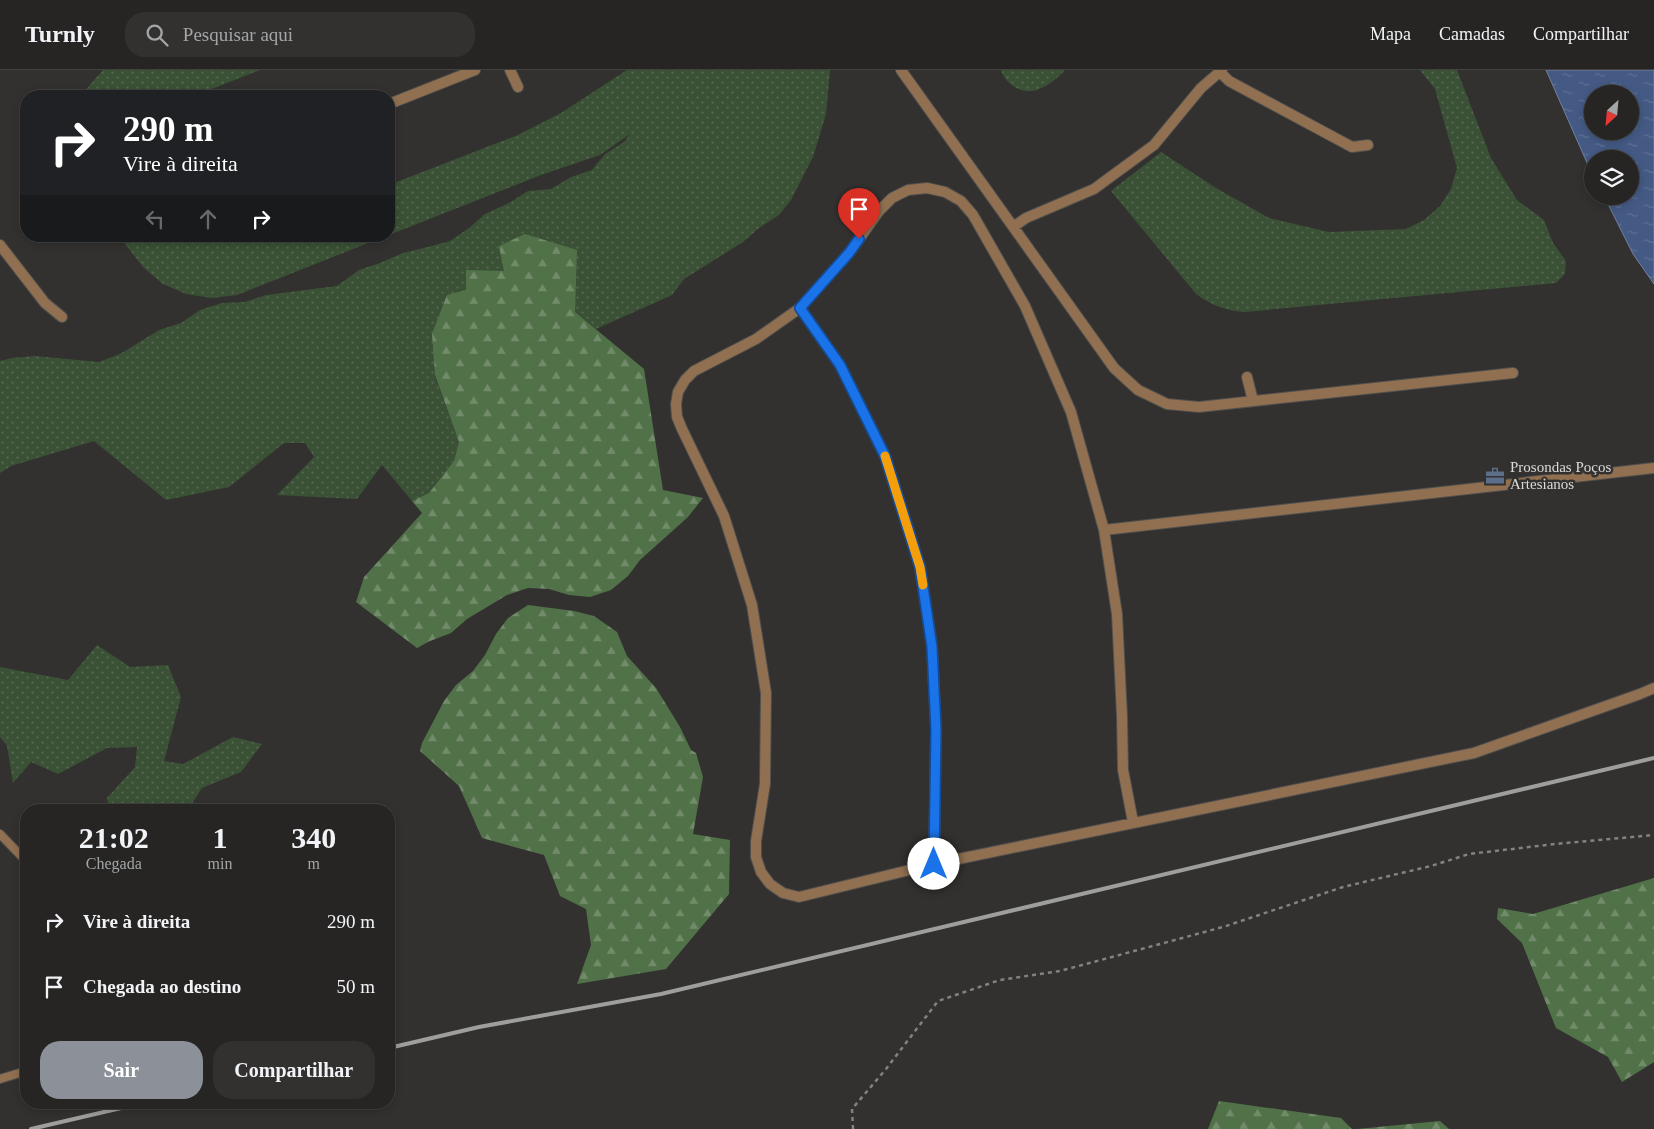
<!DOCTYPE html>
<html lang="pt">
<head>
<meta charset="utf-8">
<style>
	body { margin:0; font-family:Georgia,serif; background:#323130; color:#f1f3f6; height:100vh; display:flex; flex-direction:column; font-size:19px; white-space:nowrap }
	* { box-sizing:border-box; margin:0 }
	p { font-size:16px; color:#a4a5a6 }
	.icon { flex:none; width:28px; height:28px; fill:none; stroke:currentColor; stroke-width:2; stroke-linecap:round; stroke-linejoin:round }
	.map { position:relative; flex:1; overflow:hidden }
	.drawer { position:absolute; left:20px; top:734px; width:375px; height:305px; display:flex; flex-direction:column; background:#262523; border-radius:20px; box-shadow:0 2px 8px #0003,0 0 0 1px #424241 }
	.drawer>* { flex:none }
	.hud { position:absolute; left:20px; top:20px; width:375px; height:152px; border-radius:20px; box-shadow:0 2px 8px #0003,0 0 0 1px #424241; background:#202124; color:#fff; overflow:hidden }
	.needle { width:32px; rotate:206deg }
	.fabs { position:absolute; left:1584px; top:15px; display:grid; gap:10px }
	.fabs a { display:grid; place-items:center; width:55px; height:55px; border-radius:50%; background:#262523; box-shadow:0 2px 8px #0003,0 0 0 1px #424241; font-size:25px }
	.pin { position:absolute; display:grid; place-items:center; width:42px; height:42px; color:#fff; margin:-51px -21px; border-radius:50% 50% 50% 0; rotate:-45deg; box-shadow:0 0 5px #0007 }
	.pin .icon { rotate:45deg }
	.me { position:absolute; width:55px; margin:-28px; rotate:0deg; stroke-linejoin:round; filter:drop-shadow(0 0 4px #0008) }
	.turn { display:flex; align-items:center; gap:18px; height:105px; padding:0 20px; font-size:22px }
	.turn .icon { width:65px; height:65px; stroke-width:2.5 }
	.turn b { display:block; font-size:35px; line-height:42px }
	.lanes { display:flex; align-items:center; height:48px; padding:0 20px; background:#0003; justify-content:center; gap:25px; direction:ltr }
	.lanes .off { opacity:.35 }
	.eta { display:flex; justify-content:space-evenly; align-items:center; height:85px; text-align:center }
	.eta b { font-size:30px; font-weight:800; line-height:35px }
	.action { display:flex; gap:10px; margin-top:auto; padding:10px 20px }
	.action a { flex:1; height:58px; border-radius:20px; background:#8c9099; color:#fff; font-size:20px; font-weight:800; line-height:58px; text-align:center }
	.action a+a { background:#323130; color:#f1f3f6 }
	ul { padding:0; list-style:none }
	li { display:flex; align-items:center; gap:15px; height:65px; padding:0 20px }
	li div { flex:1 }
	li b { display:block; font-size:19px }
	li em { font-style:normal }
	header { display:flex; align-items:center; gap:30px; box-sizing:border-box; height:70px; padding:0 25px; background:#262523; border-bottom:1px solid #424241 }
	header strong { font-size:24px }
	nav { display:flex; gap:28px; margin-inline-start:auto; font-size:18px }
	.search { width:350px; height:45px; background:#323130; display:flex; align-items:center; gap:12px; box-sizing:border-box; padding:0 18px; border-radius:20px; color:#a4a5a6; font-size:19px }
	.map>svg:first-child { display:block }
	.grass { fill:url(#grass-dots) }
	.forest { fill:url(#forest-firs) }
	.water { fill:url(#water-ripples); stroke:#71809d; fill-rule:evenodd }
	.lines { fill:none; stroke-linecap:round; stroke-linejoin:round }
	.service-casing { stroke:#504f4d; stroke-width:10 }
	.minor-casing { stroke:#504f4d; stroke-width:12 }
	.path { stroke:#838280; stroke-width:2.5; stroke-dasharray:4 4; stroke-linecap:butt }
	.service { stroke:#907051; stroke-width:8 }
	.minor { stroke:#907051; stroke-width:10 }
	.rail { stroke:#9e9e9c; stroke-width:4 }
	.route-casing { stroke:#114b97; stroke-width:12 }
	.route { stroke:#1a73e8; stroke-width:9 }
	.slow { stroke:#f59e0b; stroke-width:9 }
	.labels { text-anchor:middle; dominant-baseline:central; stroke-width:5; stroke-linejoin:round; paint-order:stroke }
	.poi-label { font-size:15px; fill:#dadad8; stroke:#32312f; text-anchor:start }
</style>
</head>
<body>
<header>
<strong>Turnly</strong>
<div class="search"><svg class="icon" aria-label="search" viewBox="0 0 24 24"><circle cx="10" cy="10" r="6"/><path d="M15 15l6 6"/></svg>Pesquisar aqui</div>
<nav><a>Mapa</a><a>Camadas</a><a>Compartilhar</a></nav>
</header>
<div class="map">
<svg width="1654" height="1059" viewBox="0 0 1654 1059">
	<defs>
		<pattern id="grass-dots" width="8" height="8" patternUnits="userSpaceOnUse" patternTransform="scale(1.25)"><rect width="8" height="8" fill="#3a5135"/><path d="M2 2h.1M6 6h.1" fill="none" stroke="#566952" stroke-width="1.8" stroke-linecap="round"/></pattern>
		<pattern id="forest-firs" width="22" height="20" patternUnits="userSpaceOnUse" patternTransform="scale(1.25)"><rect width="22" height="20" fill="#517249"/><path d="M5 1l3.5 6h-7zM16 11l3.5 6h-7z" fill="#728c6b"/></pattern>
		<pattern id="water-ripples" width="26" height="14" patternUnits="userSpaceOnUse" patternTransform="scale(1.25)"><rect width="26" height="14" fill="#445a84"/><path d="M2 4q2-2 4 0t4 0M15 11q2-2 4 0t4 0" fill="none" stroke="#5e7195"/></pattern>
	</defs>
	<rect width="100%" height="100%" fill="#32312f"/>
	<path class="grass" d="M103,0H260L194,26H84L88,17Z
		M627,0H830L826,44L813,87L791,130L779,145L759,158L743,172L684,209L672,225L596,259L575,242L504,201L466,220L435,306L459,372L454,391L429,423L412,431L382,395L357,429L277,425L314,387L305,373H284L229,417L166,430L94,371L11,396L0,403V291L12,288L35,286L99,292L120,284L159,260L181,253L200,240L222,233L245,232L266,225L337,216L359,200L380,193L403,183L428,177L450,171L469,158L485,144L509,133L528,121L551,119L571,107L592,100L605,84L624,72L630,64L600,85L541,105L389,165V115L518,65L561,43Z
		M1001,0H1065C1059,7 1048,16 1039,19C1023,26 1006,15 1001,0Z
		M1420,0H1457L1491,88L1517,130L1544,150L1553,173L1566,191L1565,204L1556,213L1244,242C1224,240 1213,236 1196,224L1111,121L1161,82L1216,118L1269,148L1329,162L1406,159L1424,150L1440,136L1451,119L1457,98L1435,19Z
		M119,166H200L214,171L239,173L256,166H386L237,225L212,228L186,224L163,214L143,197Z
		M97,575L130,597L168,595L181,627L164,691L183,694L233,667L262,674L241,702L202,718L188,740H109L107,728L135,697L137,677L107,678L58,704L31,692L13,713L7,676L0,667V597L68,610Z"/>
	<path class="forest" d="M525,164L577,180L575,242L644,299L663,420L703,428L688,447L640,490L628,506L611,520L590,527L569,525L549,519L528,518L507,525L467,549L451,563L430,571L417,578L356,532L364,507L422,443L412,431L429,423L454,391L459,372L435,305L432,264L447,225L466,220V200L504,201L499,176Z
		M528,535L574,541L594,546L617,562L627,586L656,618L680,657L691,680L696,683L703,707L693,764L730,770L729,824L666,899L577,914L591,875L586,839L560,826L544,785L482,768L459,716L420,681L422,673L444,631L456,615L473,601L485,585L496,564L508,548Z
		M1654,808V992L1622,1012L1608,987L1556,958L1522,873L1497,849L1498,838L1533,844Z
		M1219,1031L1341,1048L1352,1059H1208Z
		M1440,1051L1449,1059H1357Z"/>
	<path class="water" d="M1546,0H1654V214L1633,184L1604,126H1630V89H1592V104ZM1592,24H1630V61H1592Z"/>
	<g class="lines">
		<g class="service-casing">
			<path id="service" d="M0,764L26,791
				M0,1009L26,1001"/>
		</g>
		<g class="minor-casing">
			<path id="minor" d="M510,0L518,17
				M901,0L1114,298L1138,320L1167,334L1199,337L1513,303
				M1220,2L1229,11L1352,77L1368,75
				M389,34L475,0
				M1013,157L1026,148L1094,119L1154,75L1201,18L1222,0
				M0,175L45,233L62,247
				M800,238L840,295L885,386L920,497L932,577L936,660L934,794
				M1247,307L1253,331
				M1104,460L1654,398
				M1133,752L1123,700L1122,646L1117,544L1104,460L1071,342L1025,236L973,145L961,131L945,122L927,118L908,120L892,128L879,141L849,183L800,238L756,269L694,301L685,310L678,322L676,334L677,347L682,359L724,446L752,535L766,623L765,714L756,771V787L761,802L770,814L783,823L799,827L934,794L1474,683L1640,624L1654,618"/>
		</g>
		<path class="path" d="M853,1059L852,1039L886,999L938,931L1000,910L1060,901L1223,857L1343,817L1431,796L1469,784L1555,774L1654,765"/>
		<use href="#service" class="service"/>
		<use href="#minor" class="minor"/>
		<path class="rail" d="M389,978L479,957L661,924L1654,688
			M31,1059L147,1032"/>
	</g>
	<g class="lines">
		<g class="route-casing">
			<path id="route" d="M859,169L849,183L800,238L840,295L885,386L920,497L932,577L936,660L934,794"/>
		</g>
		<use href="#route" class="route"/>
		<path class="slow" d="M885,386L920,497L923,515"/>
	</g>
	<defs>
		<g id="office-bare" transform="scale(1.5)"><path d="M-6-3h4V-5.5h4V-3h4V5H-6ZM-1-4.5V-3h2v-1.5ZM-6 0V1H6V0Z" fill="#5c6f8a" stroke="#32312f" stroke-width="2.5" paint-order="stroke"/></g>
	</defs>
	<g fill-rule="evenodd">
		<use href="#office-bare" x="1495" y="406"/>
	</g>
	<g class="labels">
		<g class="poi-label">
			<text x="1510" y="397">Prosondas Poços<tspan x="1510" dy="17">Artesianos</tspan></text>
		</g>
	</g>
</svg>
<div class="fabs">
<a><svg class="needle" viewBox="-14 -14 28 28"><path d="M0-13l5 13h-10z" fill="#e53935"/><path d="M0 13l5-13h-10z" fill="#a4a5a6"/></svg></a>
<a><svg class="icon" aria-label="layers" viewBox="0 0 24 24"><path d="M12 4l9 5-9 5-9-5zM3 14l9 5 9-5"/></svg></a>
</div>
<div class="pin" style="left:859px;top:169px;background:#d93025"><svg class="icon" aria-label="arrive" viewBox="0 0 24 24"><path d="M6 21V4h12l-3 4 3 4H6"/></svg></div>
<svg class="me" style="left:934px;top:794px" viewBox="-20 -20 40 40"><circle r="19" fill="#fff"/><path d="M0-13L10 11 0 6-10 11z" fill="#1a73e8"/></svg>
<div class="hud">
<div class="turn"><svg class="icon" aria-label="right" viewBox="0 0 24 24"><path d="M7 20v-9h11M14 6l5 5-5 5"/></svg><div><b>290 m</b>Vire à direita</div></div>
<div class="lanes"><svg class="icon off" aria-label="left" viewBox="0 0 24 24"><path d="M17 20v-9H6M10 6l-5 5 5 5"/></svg><svg class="icon off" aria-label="ahead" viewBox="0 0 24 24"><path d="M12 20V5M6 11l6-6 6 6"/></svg><svg class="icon" aria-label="right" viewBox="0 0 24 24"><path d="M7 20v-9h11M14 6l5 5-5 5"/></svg></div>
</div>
<section class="drawer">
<div class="eta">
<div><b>21:02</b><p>Chegada</p></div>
<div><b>1</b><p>min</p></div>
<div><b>340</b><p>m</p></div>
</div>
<ul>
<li><svg class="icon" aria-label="right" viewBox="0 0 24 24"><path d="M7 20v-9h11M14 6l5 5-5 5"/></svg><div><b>Vire à direita</b></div><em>290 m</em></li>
<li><svg class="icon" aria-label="arrive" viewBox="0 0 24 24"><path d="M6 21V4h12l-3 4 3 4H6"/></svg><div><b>Chegada ao destino</b></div><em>50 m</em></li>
</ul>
<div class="action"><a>Sair</a><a>Compartilhar</a></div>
</section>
</div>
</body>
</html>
